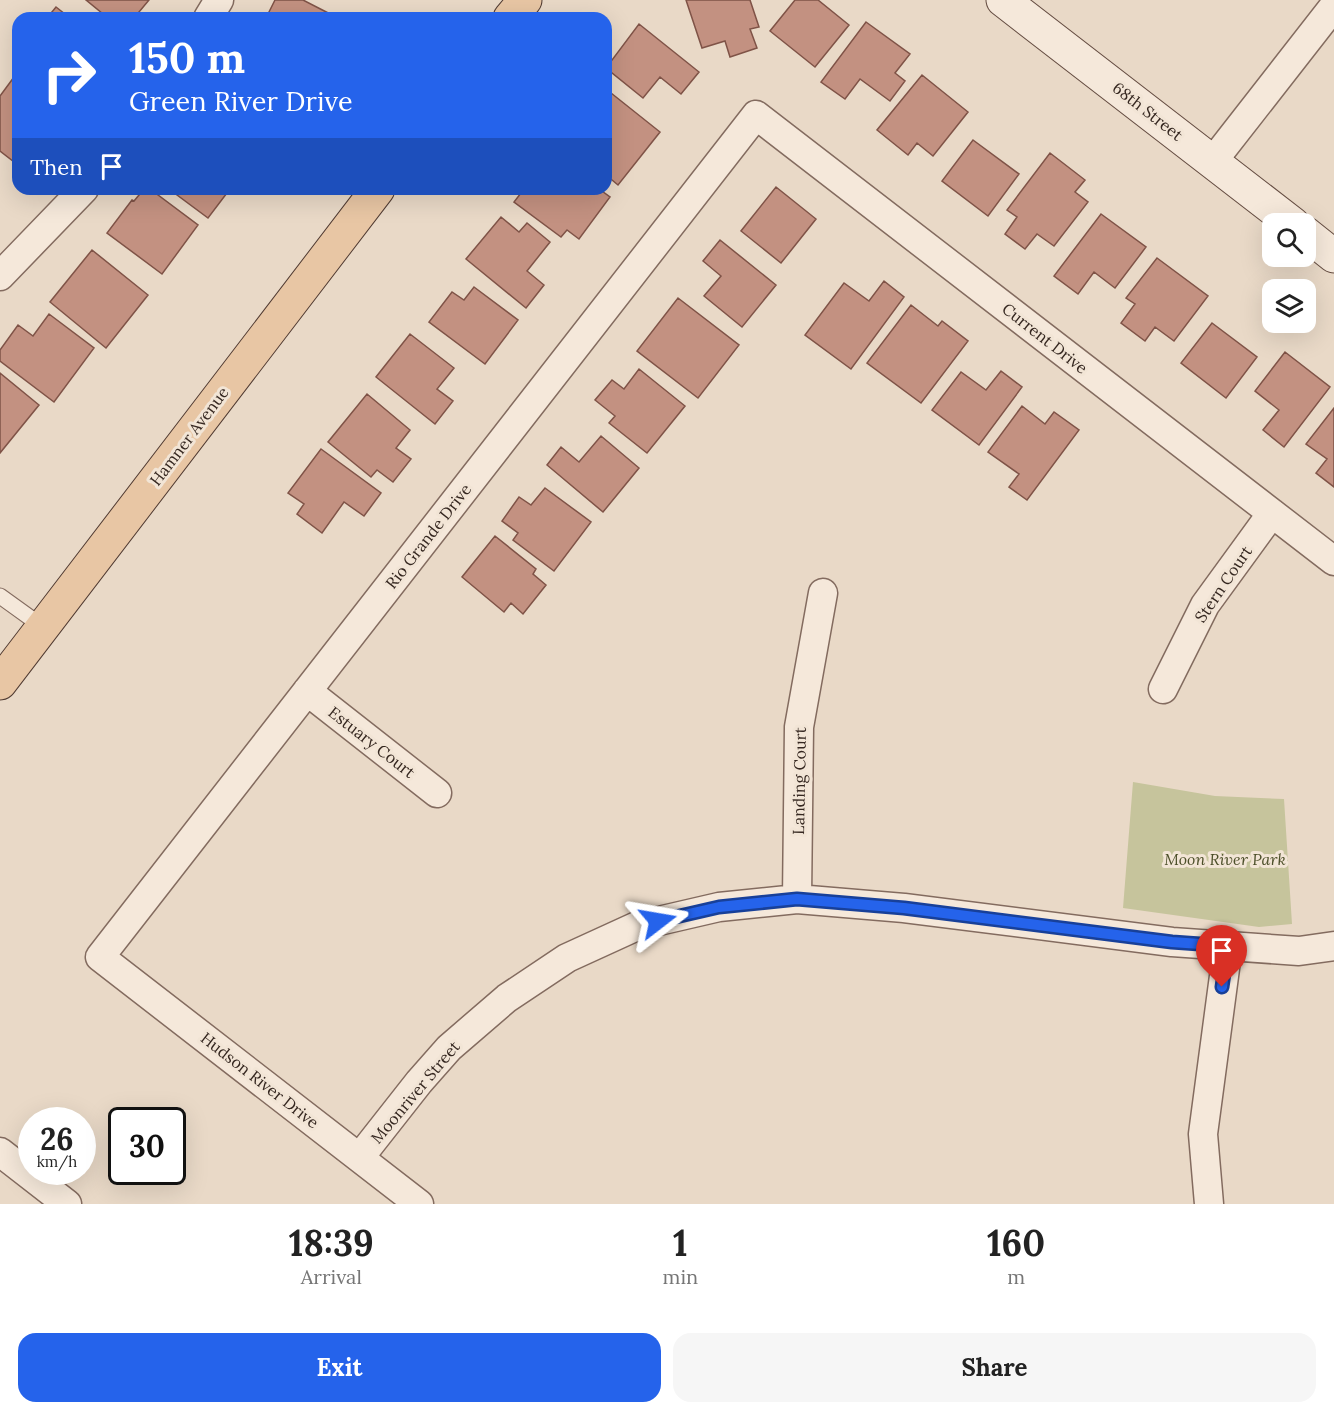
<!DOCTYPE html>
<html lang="en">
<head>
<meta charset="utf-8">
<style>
	body { margin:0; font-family:Lora,serif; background:#f6f6f6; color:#222; height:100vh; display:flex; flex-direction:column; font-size:22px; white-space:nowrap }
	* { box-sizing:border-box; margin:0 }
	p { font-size:20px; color:#767676 }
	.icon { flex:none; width:33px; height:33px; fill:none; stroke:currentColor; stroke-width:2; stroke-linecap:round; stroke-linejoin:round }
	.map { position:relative; height:1204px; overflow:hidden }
	.side { display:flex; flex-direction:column; background:#fff; flex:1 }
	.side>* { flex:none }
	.top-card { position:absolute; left:12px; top:12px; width:600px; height:183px; border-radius:18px; box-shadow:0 6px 24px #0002; background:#2563eb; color:#fff; overflow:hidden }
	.controls { position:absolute; left:1262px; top:213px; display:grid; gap:12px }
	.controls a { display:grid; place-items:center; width:54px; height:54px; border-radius:12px; background:#fff; box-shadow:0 6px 24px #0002; font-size:30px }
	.speed { position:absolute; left:18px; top:1107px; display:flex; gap:12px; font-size:30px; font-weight:700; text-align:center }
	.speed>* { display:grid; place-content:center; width:78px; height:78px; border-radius:50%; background:#fff; box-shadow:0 6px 24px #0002; line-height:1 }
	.speed small { font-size:15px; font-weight:400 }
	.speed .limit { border:3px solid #111; border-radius:9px; background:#fff; color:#111 }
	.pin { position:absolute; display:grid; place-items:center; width:51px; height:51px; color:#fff; margin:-62px -26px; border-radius:50% 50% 50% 0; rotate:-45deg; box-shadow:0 0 6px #0007 }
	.pin .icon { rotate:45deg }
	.me { position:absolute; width:66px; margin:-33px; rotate:76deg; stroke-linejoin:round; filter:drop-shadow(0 0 4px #0008) }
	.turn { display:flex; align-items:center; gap:21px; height:126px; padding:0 18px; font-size:27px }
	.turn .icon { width:78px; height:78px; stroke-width:2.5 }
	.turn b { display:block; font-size:42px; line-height:51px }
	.then { display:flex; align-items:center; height:57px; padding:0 18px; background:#0003; gap:12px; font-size:22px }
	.eta { display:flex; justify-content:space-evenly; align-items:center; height:102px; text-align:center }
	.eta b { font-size:36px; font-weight:700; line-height:42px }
	.action { display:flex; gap:12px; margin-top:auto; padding:12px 18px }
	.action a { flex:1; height:69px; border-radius:18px; background:#2563eb; color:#fff; font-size:24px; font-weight:700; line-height:69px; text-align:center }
	.action a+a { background:#f6f6f6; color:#222 }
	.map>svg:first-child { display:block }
	.green { fill:#c6c49c }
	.building { fill:#c39181; stroke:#7f5347; stroke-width:1.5 }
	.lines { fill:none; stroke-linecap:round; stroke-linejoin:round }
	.lane-casing { stroke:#836b5f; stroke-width:17 }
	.street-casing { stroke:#836b5f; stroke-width:31 }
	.secondary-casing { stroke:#654d42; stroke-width:35 }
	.primary-casing { stroke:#513b32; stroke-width:35 }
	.lane { stroke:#f5e8da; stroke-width:15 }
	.street { stroke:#f5e8da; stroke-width:28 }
	.secondary { stroke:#f5e8da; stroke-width:33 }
	.primary { stroke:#e8c6a4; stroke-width:33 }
	.route-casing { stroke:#184099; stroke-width:15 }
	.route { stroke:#2563eb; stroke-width:10 }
	.labels { text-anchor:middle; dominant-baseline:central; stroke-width:6; stroke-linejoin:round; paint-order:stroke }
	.street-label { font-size:16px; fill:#352720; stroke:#f2e5d6 }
	.park-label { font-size:16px; font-style:italic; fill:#4c4f29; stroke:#f2e5d6 }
</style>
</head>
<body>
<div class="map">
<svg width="1334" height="1204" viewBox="0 0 1334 1204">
	<rect width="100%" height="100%" fill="#e9d9c7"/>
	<path class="green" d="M1133,782L1215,796L1284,799L1292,924L1259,927L1123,908Z"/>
	<path class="building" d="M86,0H149L134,18H108Z
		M275,0H303L338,18H266Z
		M686,0H750L759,27L750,29L757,48L730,57L725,41L702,48Z
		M795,0H818L849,25L815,67L770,31Z
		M56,7L70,18H47Z
		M866,22L910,54L895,73L905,81L890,101L860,79L845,99L821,82Z
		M639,24L699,72L681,94L660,77L643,98L606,68Z
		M17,73L18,74V165L0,151V96Z
		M922,75L968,112L933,156L917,143L908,155L877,130Z
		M606,89L660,132L618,185L606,175Z
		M973,140L1019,174L988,216L942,181Z
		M1050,153L1085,180L1075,192L1088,202L1054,246L1037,234L1025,249L1005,234L1017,217L1007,210Z
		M776,187L816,219L781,263L741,231Z
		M144,189H150L198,225L162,274L107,233L132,200L134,201Z
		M169,189H230L208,218Z
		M524,189H599L610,197L579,239L567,230L561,237L514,202Z
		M1101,214L1146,247L1115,288L1094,272L1078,294L1054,276Z
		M501,217L519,232L527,223L550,242L527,271L544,285L526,308L466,259Z
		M720,240L776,285L742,327L704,296L721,276L703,261Z
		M92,250L148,295L106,348L50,302Z
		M1157,258L1208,296L1174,341L1155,327L1145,341L1121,323L1135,304L1126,298Z
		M884,281L904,297L851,369L805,335L844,283L869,301Z
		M474,287L518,320L485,364L429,322L452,292L464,300Z
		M678,298L739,345L698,398L637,351Z
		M911,305L938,326L942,321L968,341L921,403L867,363Z
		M49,314L94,348L54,402L0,361V350L18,325L33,336Z
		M1212,323L1257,357L1226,398L1181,363Z
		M410,334L454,368L437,389L453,401L435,424L376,377Z
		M1285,352L1330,387L1284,447L1263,430L1279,410L1255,391Z
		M639,369L685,406L647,453L609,423L615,416L595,400L612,380L624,389Z
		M1001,371L1022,387L979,445L932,410L961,372L986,390Z
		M0,373L39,405L0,453Z
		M367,394L410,430L396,448L411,459L393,482L377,470L371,477L328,442Z
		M1022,406L1045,424L1054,412L1079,430L1027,500L1009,487L1019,474L988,452Z
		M1334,408V487L1316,473L1327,459L1306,444Z
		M601,436L639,468L603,512L547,465L561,447L579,462Z
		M321,449L381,493L364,516L344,502L322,533L297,514L304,504L288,493Z
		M545,488L591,522L554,571L513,540L518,533L502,521L519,497L531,505Z
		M495,536L536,569L533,574L546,585L523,614L511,603L504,612L462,577Z"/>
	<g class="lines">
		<g class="lane-casing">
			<path id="lane" d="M0,596L43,627"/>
		</g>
		<g class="street-casing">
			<path id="street" d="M208,18L219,0
				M1213,161L1334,6
				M0,276L84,189
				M1163,689L1205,605L1272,513
				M307,691L437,793
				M797,899L799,727L823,593
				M0,1152L67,1204
				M360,1157L419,1082L449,1048L507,998L567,958L637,926L719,907L797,899L904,908L1172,942L1299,951L1334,946
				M419,1204L100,957L756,115L1334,561
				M1209,1204L1203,1134L1228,946"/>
		</g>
		<g class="secondary-casing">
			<path id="secondary" d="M1003,0L1293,224
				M1305,233L1334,256"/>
		</g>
		<g class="primary-casing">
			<path id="primary" d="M510,18L525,0
				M0,683L378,189"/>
		</g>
		<use href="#lane" class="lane"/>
		<use href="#street" class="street"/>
		<use href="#secondary" class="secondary"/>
		<use href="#primary" class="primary"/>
	</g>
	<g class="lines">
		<g class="route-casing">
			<path id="route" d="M658,921L719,907L797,899L904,908L1172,942L1228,946L1222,987"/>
		</g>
		<use href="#route" class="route"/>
	</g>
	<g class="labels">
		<g class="street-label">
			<text transform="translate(1148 111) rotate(38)">68th Street</text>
			<text transform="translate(1045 338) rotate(38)">Current Drive</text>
			<text transform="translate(189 436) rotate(-53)">Hamner Avenue</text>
			<text transform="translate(428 536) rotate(-52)">Rio Grande Drive</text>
			<text transform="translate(1223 584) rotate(-56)">Stern Court</text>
			<text transform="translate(372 742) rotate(38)">Estuary Court</text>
			<text transform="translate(799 781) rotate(-89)">Landing Court</text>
			<text transform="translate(260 1080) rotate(38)">Hudson River Drive</text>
			<text transform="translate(415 1092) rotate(-50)">Moonriver Street</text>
		</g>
		<g class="park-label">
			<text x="1225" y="859">Moon River Park</text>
		</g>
	</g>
</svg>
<div class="controls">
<a><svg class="icon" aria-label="search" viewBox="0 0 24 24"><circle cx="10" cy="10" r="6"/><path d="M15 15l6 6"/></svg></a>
<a><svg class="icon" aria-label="layers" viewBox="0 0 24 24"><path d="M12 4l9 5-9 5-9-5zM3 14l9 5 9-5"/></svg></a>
</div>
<div class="speed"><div>26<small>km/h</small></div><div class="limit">30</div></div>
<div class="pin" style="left:1222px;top:987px;background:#d93025"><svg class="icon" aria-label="arrive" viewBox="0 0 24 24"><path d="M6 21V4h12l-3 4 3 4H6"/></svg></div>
<svg class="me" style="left:658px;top:921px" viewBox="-20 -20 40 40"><path d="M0-17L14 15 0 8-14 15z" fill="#2563eb" stroke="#fff" stroke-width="4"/></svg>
<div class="top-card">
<div class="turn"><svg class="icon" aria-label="right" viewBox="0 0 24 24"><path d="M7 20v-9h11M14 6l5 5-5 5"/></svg><div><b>150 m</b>Green River Drive</div></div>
<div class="then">Then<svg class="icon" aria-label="arrive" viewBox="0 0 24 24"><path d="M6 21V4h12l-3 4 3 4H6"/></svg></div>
</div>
</div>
<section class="side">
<div class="eta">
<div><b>18:39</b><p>Arrival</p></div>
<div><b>1</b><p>min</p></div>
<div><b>160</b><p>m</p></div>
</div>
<div class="action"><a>Exit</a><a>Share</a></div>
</section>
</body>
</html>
